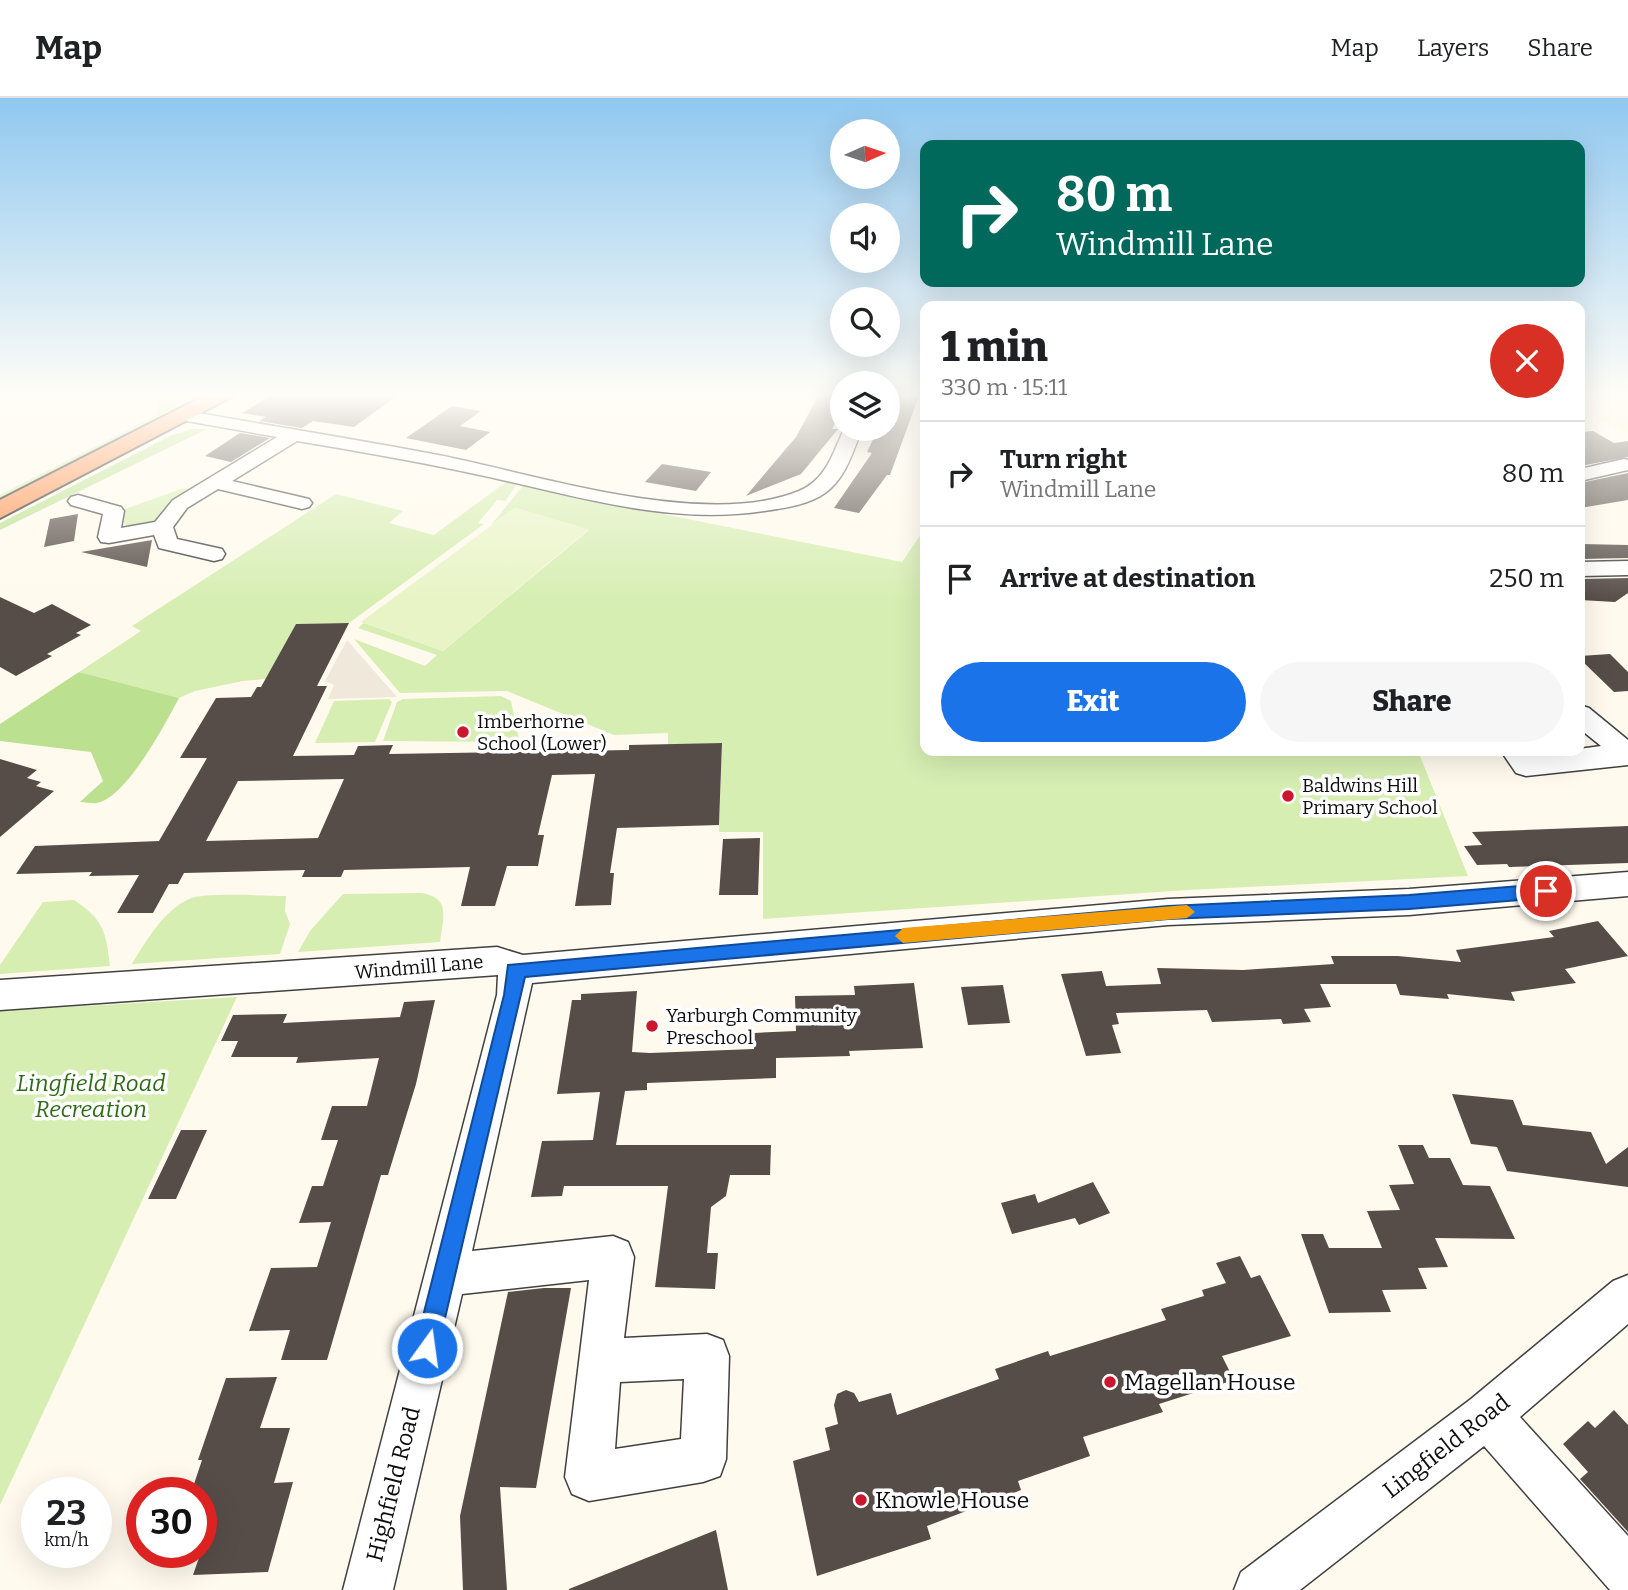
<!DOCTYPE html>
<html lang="en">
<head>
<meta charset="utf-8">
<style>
	body { margin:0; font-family:Bitter,serif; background:#f6f6f6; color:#202124; height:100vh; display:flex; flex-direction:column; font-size:26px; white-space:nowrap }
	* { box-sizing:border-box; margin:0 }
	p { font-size:23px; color:#757577 }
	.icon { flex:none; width:38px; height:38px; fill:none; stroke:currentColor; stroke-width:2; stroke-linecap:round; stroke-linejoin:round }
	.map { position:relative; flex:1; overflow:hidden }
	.sheet { position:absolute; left:920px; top:203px; width:665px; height:455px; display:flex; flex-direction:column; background:#fff; border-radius:14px; box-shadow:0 7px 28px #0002 }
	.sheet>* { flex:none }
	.top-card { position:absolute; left:920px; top:42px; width:665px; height:147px; border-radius:14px; box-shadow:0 7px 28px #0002; background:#00695c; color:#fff; overflow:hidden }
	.needle { width:46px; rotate:87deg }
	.fabs { position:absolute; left:830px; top:21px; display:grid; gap:14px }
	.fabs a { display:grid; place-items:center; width:70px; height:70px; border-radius:50%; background:#fff; box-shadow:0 7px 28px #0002; font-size:35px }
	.speed { position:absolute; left:21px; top:1379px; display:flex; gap:14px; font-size:35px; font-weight:700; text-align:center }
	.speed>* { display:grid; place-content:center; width:91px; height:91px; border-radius:50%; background:#fff; box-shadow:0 7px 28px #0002; line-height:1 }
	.speed small { font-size:18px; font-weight:400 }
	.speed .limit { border:10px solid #d22; background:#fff; color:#111 }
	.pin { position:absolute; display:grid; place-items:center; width:60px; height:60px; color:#fff; margin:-30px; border:4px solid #fff; border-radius:50%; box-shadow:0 2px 7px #0007 }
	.me { position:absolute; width:77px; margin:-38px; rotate:14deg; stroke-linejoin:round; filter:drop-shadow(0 0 5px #0008) }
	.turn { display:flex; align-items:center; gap:24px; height:147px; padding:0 21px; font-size:32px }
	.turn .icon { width:91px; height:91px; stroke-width:2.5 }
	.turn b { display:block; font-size:49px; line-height:60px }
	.round { display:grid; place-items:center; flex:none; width:74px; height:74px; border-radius:37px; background:#f6f6f6 }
	.summary { display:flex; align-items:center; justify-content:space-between; height:119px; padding:0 21px }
	h1 { font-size:42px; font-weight:800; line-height:52px }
	.cta { display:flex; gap:14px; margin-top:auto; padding:14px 21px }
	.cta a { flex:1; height:80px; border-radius:42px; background:#1a73e8; color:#fff; font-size:28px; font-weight:800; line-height:80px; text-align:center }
	.cta a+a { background:#f6f6f6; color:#202124 }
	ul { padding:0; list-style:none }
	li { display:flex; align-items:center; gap:21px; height:105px; padding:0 21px; border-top:2px solid #e0e0e0 }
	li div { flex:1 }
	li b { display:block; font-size:26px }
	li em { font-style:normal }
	header { display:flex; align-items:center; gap:42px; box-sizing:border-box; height:98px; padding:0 35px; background:#fff; border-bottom:2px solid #e0e0e0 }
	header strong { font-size:33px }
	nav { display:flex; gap:38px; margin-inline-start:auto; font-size:24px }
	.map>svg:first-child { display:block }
	.farmland { fill:#f8f0ca }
	.green { fill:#d6eeb2 }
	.forest { fill:#bbe090 }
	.pitch { fill:#e8f4c5 }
	.plaza { fill:#f0e9db }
	.building { fill:#574d48; fill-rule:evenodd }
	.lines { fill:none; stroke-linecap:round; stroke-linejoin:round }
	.minor-casing { stroke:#404040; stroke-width:3 }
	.highway-casing { stroke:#1e1e1e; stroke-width:4 }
	.minor { fill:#fff; fill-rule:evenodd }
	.highway { fill:#ff8e4b; fill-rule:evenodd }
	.route { fill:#1a73e8; stroke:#114b97; stroke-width:2 }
	.slow { fill:#f59e0b }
	.poi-dot { fill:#cb172e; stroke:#fff; stroke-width:2.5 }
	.labels { text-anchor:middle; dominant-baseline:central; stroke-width:7; stroke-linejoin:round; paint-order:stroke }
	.poi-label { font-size:19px; fill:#0d0d0d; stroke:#fff; text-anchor:start }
	.street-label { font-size:19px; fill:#0d0d0d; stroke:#fff }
	.near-park-label { font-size:23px; font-style:italic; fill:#2f6b17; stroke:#fff }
	.near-poi-label { font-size:23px; fill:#0d0d0d; stroke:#fff; text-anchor:start }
	.near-street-label { font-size:23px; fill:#0d0d0d; stroke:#fff }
</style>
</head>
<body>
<header>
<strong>Map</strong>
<nav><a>Map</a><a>Layers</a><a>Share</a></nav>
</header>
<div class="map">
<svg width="1628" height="1492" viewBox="0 0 1628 1492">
	<rect width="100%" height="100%" fill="#fffaed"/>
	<path class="farmland" d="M1580,295H1628V335L1580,311Z"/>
	<path class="green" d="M160,295L195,296L198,303L0,406V397L157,317Z
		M506,384L517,386L505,403L497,402L478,425L484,426L349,525L296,526L270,574L325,573L322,576L243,583L195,593L179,600L79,574L141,533L132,528L336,396L403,413L389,425L434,437Z
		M523,388L902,464L926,429V653H1418L1468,778L1188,792L763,821V734H719L722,645L668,647V635L614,637L507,593L400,595L354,541L425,568L437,557L358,530L364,525L443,553L589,432L515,410L491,427Z
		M184,390L187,391L153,424L131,429L124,426L125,411Z
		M501,598L511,603L519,641L514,644L383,643L397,604L403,601Z
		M389,601L392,604L375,644L315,645L334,603Z
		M421,795C452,800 443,820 440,844L298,854L310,833L343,796Z
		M286,798L285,813L290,826L280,856L132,866C146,843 163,813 189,801C204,794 266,798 286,798Z
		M74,802C104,822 106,834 110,868L0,876V867L43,804Z
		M237,899L0,1407V913Z"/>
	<path class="forest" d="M192,331H207L0,432V425L170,338Z
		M79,574L179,600C165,626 127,699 97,705C92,706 86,704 80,704L103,683L91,654L0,643V626Z"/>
	<path class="pitch" d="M515,410L589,431L443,553L361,524Z"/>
	<path class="plaza" d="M347,542L397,599L328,601L334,587L325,583Z"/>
	<path class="building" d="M296,295H401L354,329L313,323L302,330L259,323L266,319L242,315L273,296L295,300Z
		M820,295H842V310L832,331H838L801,376L746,398L796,339Z
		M891,295H920L890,377H887L859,415L834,410L872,355L867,354L878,331H887V305Z
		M452,308L481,313L460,328L490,334L466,352L406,340Z
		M1593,333L1614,345L1628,343V359L1580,368V334Z
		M240,335L270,340L231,364L205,358Z
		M662,366L711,374L696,393L645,384Z
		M1628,375V402L1580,410V385Z
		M78,416L74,443L44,449L50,421Z
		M152,442L147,469L81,454Z
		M1580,446L1628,447V460L1580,461Z
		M1628,480V495L1615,504L1580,502V481Z
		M0,499L34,515L52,506L91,527L76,535L81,537L47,556L52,558L16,578L0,569Z
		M349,525L317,588H327L293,658L354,657L358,648L393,647L389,656L629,652V647L722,645L719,727L617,730L610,775H614L611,807L575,808L595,676L552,677L538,737H544L538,768H507L495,808H461L470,769L344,772L341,779H302L305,772L184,775L178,786H169L153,815H117L139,777L89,778L92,774L16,776L35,748L159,743L207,660H180L216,600L251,599L257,589H261L296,526ZM344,681L318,740L206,743L238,683Z
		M1610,556L1628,574V593L1614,594L1580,561V558Z
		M0,661L37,672L27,680L41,684L36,688L54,693L0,739Z
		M1628,728V765L1509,769L1507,766L1477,767L1464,748L1482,747L1472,734Z
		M760,740L758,797H719L723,741Z
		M1598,823L1628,858L1565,871L1576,885L1511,894L1515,903L1447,896L1449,901L1400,897L1396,886H1320L1331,909L1304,911L1311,924L1283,926L1281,921L1212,924L1207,912L1116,915L1119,926L1112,927L1121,955L1086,958L1061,876L1102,873L1106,888L1161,886L1157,870L1243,872L1334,866L1331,858H1398L1461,864L1456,852L1554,839L1549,833Z
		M914,885L923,950L849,953L850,958L776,960V980L647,985V992L625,993L616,1047H771L770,1077H730L726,1098L711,1109L707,1155H718L715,1191L655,1189L668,1088H564L562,1098L531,1099L542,1043L593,1042L600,994L557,996L572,902H581V896L637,893L632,954L650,955L754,951V935L796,933L795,898L855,897L854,888Z
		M1003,887L1010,925L968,927L961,889Z
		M435,902L416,986L388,1077H381L327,1262H281L290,1232L249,1233L271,1170L317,1169L331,1124L299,1125L312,1088H323L338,1042H321L332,1008H367L379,960L296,965L298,959H231L238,943H221L233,917L287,916L283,925L400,919L404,904Z
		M1452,996L1513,1002L1523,1027L1591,1034L1606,1066L1628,1049V1089L1507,1073L1497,1049L1471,1046Z
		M181,1032H207L176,1101H148Z
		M1398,1047H1423L1429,1060H1450L1463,1087L1490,1088L1515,1141L1435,1140L1448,1169L1418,1170L1427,1191L1382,1192L1391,1214L1329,1215L1301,1136H1323L1329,1150H1382L1367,1113L1400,1112L1389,1087L1414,1086Z
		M1093,1084L1110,1115L1079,1127L1075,1120L1012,1136L1001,1105L1035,1096L1038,1105Z
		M1240,1158L1251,1180L1260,1177L1291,1238L1222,1258L1234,1282L1159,1306L1163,1314L1083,1339L1090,1358L1018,1383L1021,1392L927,1428L931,1441L817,1478L793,1363L830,1352L825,1330L838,1326L834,1307L837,1296L846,1292L854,1295L859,1304L891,1295L897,1317L999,1281L995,1271L1048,1253L1050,1258L1166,1222L1161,1211L1204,1198L1202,1192L1226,1185L1216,1165Z
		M544,1190H571L536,1390L500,1389L507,1492H463L460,1418L508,1194Z
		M277,1279L260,1330H290L274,1385L293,1384L268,1474L193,1477L201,1454V1395H191L202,1362H198L226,1280Z
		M1614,1312L1628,1327V1434L1580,1381L1588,1374L1563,1346L1588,1323L1595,1330Z
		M716,1432L728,1492H569V1491Z"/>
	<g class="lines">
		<g class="minor-casing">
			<path id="minor" d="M187,313C271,328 355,341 438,357C536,376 704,432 799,393C826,382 833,355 844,331H862C853,353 846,380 825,395C808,407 785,410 764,413C665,428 571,396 475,376C416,363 357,353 297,343L232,383L309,401L312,405L309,409L302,411L218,391L187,410L173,429L177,441L222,451L225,456L222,461L214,463L159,450L154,437L109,445L101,444L98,439L103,416L71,407L68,403L71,399L78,397L121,409L124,413L121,430L155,424L173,402L277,339L181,322L178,318L181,314Z
				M1624,361L1628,362V372L1580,383V371Z
				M1628,463V477L1580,478V464Z
				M1580,607L1589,610L1628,642V667L1526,678L1516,675L1501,653H1529L1533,657L1601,648L1580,631Z
				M1628,774V798L1409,817L1168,827L532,885L472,1153L613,1138L628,1144L634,1159L624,1240L707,1236L723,1242L729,1258L726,1361L720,1378L703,1384L589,1403L572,1396L565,1379L589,1182L462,1196L393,1492H343L497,897L498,877L0,912V882L497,849L523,857L1168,801L1409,791ZM684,1281L681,1341L615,1351L620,1284Z
				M1628,1177V1226L1520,1319L1628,1438V1492H1610L1484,1348L1300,1492H1234L1241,1474L1471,1301L1613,1183Z"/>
		</g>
		<g class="highway-casing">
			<path id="highway" d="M210,295H239L0,420V402Z"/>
		</g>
		<use href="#minor" class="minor"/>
		<use href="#highway" class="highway"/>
	</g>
	<linearGradient id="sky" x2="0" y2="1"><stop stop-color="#90c8f0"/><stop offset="0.59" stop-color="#fffdf7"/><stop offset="1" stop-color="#fffdf7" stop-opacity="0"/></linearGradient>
	<rect width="1628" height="504" fill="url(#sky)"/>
	<path class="route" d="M1546,786L1554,793L1546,800L1409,811L1168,821L525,879L438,1250L435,1259L427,1262L418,1259L415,1250L504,897L508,867L1168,808L1409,797Z"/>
	<path class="slow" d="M1187,807L1195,814L1187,820L903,845L895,838L903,830Z"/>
	<g class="poi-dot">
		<circle cx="463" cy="634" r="7"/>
		<circle cx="1288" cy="698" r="7"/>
		<circle cx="652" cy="928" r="7"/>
		<circle cx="1110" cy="1284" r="7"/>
		<circle cx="861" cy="1402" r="7"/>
	</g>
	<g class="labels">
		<g class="poi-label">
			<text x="477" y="623">Imberhorne<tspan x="477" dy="22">School (Lower)</tspan></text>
			<text x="1302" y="687">Baldwins Hill<tspan x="1302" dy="22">Primary School</tspan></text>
			<text x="666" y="917">Yarburgh Community<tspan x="666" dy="22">Preschool</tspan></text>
		</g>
		<g class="street-label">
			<text transform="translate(419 869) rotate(-5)">Windmill Lane</text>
		</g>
		<g class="near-park-label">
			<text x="91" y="985">Lingfield Road<tspan x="91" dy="26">Recreation</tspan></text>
		</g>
		<g class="near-poi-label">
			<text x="1124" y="1284">Magellan House</text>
			<text x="875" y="1402">Knowle House</text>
		</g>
		<g class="near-street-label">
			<text transform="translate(1446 1348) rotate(-38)">Lingfield Road</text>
			<text transform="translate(393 1386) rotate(-76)">Highfield Road</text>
		</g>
	</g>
</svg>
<div class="fabs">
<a><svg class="needle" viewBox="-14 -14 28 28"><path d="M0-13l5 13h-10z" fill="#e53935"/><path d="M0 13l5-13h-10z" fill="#757577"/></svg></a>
<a><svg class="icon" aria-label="sound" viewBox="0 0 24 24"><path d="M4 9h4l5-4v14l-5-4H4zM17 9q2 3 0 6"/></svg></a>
<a><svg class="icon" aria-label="search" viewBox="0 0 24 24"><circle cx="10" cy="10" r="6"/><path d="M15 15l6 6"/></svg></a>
<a><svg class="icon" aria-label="layers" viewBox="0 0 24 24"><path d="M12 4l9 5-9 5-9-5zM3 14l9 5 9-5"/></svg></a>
</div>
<div class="speed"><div>23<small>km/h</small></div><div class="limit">30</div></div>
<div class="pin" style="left:1546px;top:793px;background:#d93025"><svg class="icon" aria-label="arrive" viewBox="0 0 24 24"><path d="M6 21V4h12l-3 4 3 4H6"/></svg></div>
<svg class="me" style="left:427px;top:1250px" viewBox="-20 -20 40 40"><circle r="17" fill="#1a73e8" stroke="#fff" stroke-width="3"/><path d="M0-11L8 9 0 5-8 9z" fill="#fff"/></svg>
<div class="top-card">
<div class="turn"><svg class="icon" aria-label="right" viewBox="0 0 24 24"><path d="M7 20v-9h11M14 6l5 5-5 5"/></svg><div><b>80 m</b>Windmill Lane</div></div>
</div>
<section class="sheet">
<div class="summary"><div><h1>1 min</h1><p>330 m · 15:11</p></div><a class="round" style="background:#d93025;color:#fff"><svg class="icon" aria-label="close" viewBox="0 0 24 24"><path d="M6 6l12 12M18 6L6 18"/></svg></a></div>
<ul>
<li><svg class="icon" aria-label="right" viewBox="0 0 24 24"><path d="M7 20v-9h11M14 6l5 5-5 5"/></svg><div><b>Turn right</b><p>Windmill Lane</p></div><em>80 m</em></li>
<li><svg class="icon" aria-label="arrive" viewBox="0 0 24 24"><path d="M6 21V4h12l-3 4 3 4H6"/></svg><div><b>Arrive at destination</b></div><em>250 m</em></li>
</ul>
<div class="cta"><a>Exit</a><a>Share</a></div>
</section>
</div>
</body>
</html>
